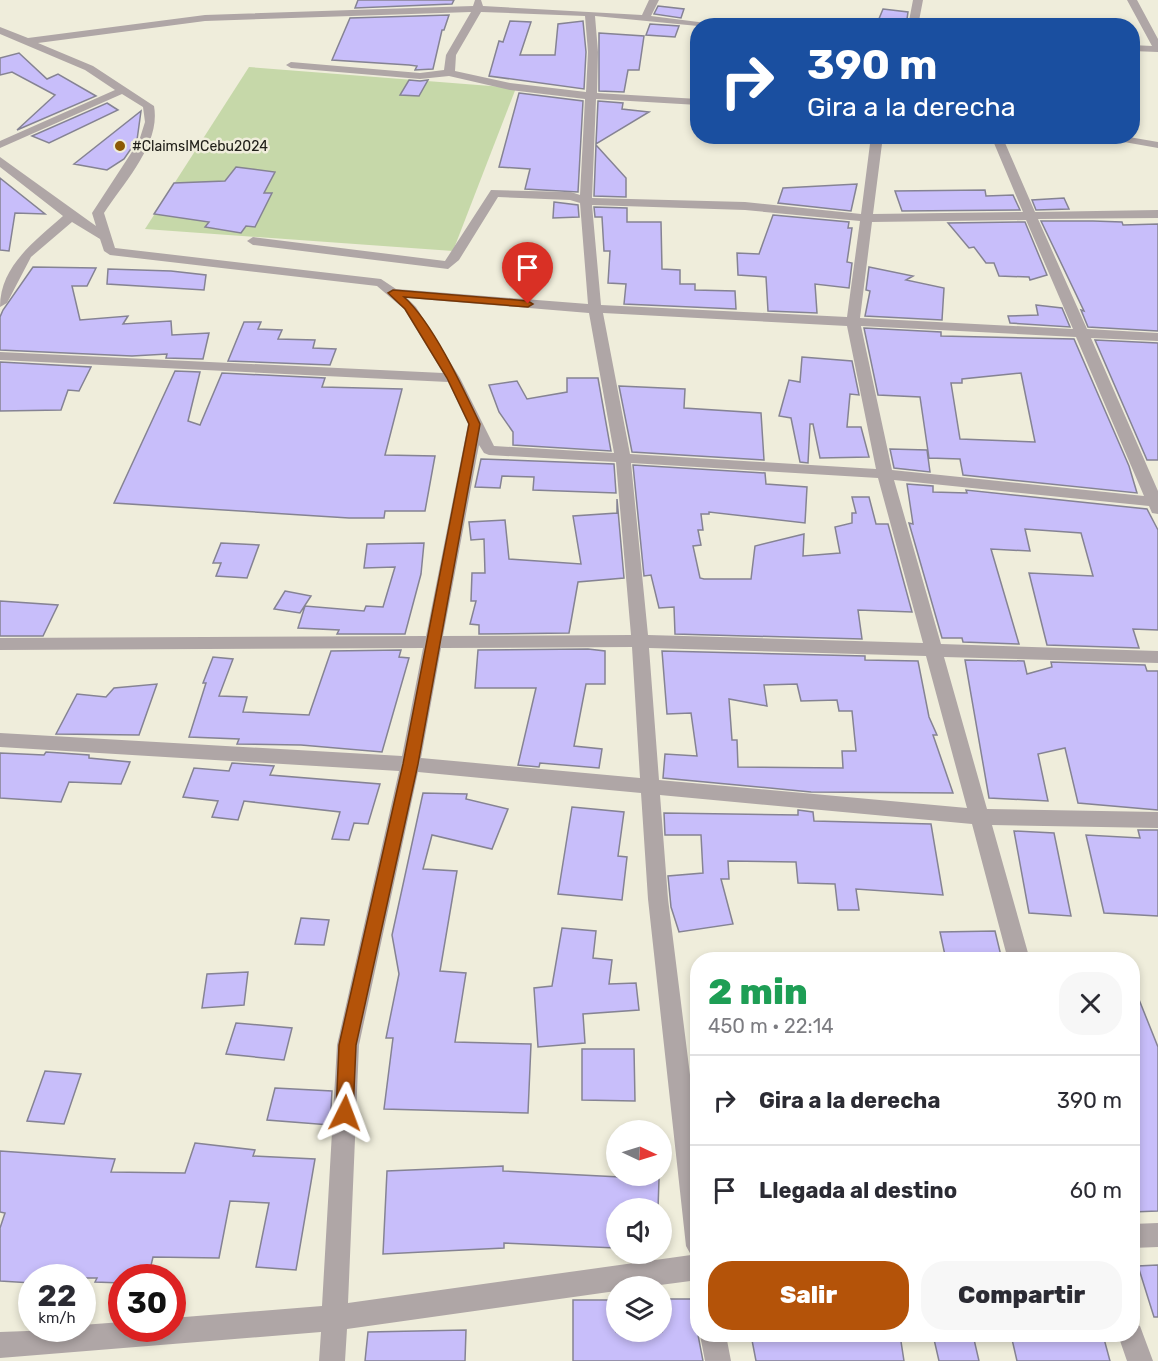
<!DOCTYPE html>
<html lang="es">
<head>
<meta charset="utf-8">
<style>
	body { margin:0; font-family:Rubik,sans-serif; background:#f7f7f7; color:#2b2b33; height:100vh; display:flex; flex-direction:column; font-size:22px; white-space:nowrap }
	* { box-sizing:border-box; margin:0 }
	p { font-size:20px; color:#7c7c81 }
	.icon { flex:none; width:33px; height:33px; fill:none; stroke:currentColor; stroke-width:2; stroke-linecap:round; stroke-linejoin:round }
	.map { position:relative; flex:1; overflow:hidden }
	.details { position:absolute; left:690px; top:952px; width:450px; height:390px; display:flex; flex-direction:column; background:#fff; border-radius:24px; box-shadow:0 3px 9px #0003 }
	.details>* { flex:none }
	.guide { position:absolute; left:690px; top:18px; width:450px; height:126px; border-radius:24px; box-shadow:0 3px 9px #0003; background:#1a4fa0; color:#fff; overflow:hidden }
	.needle { width:39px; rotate:94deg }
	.tools { position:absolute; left:606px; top:1120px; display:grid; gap:12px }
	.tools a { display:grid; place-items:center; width:66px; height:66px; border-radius:50%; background:#fff; box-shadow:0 3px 9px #0003; font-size:30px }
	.speed { position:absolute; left:18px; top:1264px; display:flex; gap:12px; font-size:30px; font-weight:700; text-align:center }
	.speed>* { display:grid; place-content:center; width:78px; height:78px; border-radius:50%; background:#fff; box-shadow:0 3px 9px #0003; line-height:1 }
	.speed small { font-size:15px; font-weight:400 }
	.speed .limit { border:9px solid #d22; background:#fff; color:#111 }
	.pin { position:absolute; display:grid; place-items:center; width:51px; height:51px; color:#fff; margin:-62px -26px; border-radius:50% 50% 50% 0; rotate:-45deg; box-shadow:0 0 6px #0007 }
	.pin .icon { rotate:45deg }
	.me { position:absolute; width:66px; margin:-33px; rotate:3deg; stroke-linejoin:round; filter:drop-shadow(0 0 4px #0008) }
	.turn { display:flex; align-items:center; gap:21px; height:126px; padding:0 18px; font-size:27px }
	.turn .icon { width:78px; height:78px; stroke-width:2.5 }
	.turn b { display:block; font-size:42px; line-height:51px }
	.round { display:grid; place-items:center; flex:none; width:63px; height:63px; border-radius:24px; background:#f7f7f7 }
	.overview { display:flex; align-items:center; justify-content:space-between; height:102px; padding:0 18px }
	h1 { font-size:36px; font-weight:800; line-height:45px; color:#1e9e55 }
	.cta { display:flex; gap:12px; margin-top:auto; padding:12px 18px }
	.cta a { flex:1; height:69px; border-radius:24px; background:#b45309; color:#fff; font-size:24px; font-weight:800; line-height:69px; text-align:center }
	.cta a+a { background:#f7f7f7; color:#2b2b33 }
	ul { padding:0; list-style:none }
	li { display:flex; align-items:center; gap:18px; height:90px; padding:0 18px; border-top:2px solid #e1e1e2 }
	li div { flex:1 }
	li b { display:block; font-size:22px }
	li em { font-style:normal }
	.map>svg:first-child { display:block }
	.green { fill:#c6d8a9 }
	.building { fill:#c8befa; stroke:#858393; stroke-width:1.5; fill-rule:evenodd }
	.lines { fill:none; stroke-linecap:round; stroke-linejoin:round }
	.minor { fill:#afa6a6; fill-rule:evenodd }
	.route { fill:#b45309; stroke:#753606; stroke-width:1.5 }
	.poi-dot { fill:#8c5905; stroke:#efeddb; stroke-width:2 }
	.labels { text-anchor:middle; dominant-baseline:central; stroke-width:5; stroke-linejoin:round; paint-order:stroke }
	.far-poi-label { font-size:14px; fill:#21201a; stroke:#efeddb; text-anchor:start }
</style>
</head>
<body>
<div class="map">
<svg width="1158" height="1361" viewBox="0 0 1158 1361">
	<rect width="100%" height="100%" fill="#efeddb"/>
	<path class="green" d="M249,67L516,88L453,251L145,229Z"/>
	<path class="building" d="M358,0H454L452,4L355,8Z
		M658,6L684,9L681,18L654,14Z
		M883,9L908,12L906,26H876Z
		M449,15L444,30H442L433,69L415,70L417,66L409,65L332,60L350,18Z
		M510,21L531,22L520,55H555L558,24L583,21L586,52L584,89L489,76L499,41L503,42Z
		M650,24L679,26L675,37L646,35Z
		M599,33L644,36L639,70H628L624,92L599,91Z
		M19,53L47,79L58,74L96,96L17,130L55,95L12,72L0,75V58Z
		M409,80L420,81L428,80L419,96L400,95Z
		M519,93L583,101L578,192L525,189L530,169L499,167Z
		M598,101L623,103L622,109L649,112L596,144Z
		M107,103L118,110L49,143L32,136Z
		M141,111L137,140L124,159L107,170L74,164Z
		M596,145L626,178V197L594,196Z
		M236,167L275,172L264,193H272L255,227L246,226L241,233L205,227L209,222L154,214L174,183L225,181Z
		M0,178L45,214L15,213L9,251L0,250Z
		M857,184L851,211L778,203L783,188Z
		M985,190L986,196L1013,195L1020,210L902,211L895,191Z
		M1064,198L1069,209L1036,210L1032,200Z
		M554,202L578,205L579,217L553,218Z
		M594,207L627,208V222H661L662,269L680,270V284H695V290L735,291L736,309L624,304L626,284L608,283L610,251H604L602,217H595Z
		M773,215L849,222L848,228H852L847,262L852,263L849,288L815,284L817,313L768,311L766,277L738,275L737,253L759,254Z
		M1041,221H1093L1122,222L1123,225L1158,224V331L1088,327L1081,310L1084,311Z
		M1025,222L1047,275L1030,280L1029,277L999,276L994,263H986L974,247L969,248L948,223Z
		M33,267L96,268L87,286H72L80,320L128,316L123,324L171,321L172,335L209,333L203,359L166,358L167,354L132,356L0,350V317L3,310Z
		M869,267L913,276L906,280L944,288L942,320L865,316L870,291L866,290Z
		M108,269L171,271L206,275L204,290L107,284Z
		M1036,305L1062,308L1070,327L1010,323L1008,316L1038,315Z
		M244,322H261L258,329L282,330L278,339L315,340L313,348L336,349L330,365L228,361Z
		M864,328L941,332V336L1074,339L1129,466L1137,493L963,475L960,459L929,458L920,397L878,395ZM1021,373L1035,442L960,439L951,383H962V379Z
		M1095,340L1158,343V460H1147Z
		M802,357L852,361L859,395L850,394L847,427H861L869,457L820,458L813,424H810L808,463L800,462L791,418L779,416L789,380L800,382Z
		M0,362L91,367L79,391L68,390L61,410L0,411Z
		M175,371L200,372L188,421L200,425L222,373L325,378L322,387L402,389L385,455L435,456L425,511H385L384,518H349L114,503Z
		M567,378H598L611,451L513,445V432L499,412L489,385L517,381L527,399L567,392Z
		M619,386L685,389L684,408L761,413L764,460L632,452Z
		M890,449L927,450L930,472L894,468Z
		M481,459L614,464L616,493L533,490L534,477L502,476L500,488L475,487Z
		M633,465L765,473L766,484L807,487L805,523L709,512V514H701L703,530H698L701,545L693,546L700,578L704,579H751L755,546L804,534L803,556L840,553L835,527L852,523V513H856L852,497H869L876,524H888L912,612L858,610L862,639L675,634L674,607L659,608L651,575L644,576Z
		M907,484L933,486V492L967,493L966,490L1147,509L1158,530V630L1133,629L1139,648L1047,645L1029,573L1093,576L1081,533L1025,529L1030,551L991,549L1019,644L963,642L962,638H942L909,523L913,524Z
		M617,499L624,578L578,582L569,633L479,634V625L470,624L476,601H471L472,573H485L484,539L471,540L469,522L505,520L509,559L581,564L573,516L617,513Z
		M221,543L259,545L247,578L216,576L221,563H213Z
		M424,543L421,574L405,634H337L339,630L298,628L305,606L364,611L366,606L383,607L395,567L364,568L367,544Z
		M285,591L311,596L300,613L274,609Z
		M0,601L58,605L43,636H0Z
		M588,649L605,651V684H586L574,746L602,749L599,768L540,763L539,767L518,765L536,688H475L478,650Z
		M401,650L399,657L409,658L382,752L301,745L237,744L239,739L189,737L206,683H203L213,657L233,659L219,696L247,697L243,712L309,715L331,651Z
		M662,651L865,656V660L918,661L929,717L937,735H933L953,793L811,792L663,778L665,754L697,756L691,713L667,714ZM797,684L801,701L837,700L839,711H852L856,751H842L843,768L738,767L737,740H732L729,699L767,706L764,685Z
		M965,660L1024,661L1027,674L1052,667L1051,662L1145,665L1147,671H1158V810L1078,803L1065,748L1038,754L1048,801L989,798Z
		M157,684L139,735L56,734L77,694L106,697L114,688Z
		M46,752L89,755V758L130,762L121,784L69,782L61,802L0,798V753L44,755Z
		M232,763L274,766L270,775L380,784L368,824L354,823L349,840L332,839L340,812L244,801L238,820L212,817L218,801L183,797L194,768L229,771Z
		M423,793L467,794L466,799L508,809L492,849L432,835L423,869L457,871L440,971L466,973L455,1042L531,1044L528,1113L384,1109L393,1038H386L399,974L392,935Z
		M572,807L624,812L618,856L627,857L622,900L558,894Z
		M798,810L813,812L814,821L931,824L943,895L856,889L859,910H838L835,884L798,883L796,862L728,861L729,879H721L733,924L679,932L671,907L668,876L703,873L701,835H665L664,813L798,815Z
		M1138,830H1158V916L1104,913L1086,835L1140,838Z
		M1014,831L1054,833L1071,916L1029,913Z
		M301,918L329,920L324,945L295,944Z
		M562,928L596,931L593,958L612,960L609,984L636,983L639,1010L583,1014L585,1043L538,1047L534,988L552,986Z
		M995,931L1002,960H946L940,932Z
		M248,972L244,1005L202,1008L207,974Z
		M1132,982L1158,1047V1211L1132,1212Z
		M236,1023L292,1028L284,1060L226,1054Z
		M582,1049H634L635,1101L582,1100Z
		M45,1071L81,1074L64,1124L27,1121Z
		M275,1088L332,1091L330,1125L267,1120Z
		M195,1143L255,1150L253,1156L315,1159L296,1270L256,1267L269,1203L230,1201L219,1258L153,1257L148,1278H122V1283L95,1282L97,1278H32V1283L0,1281V1228L5,1213L0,1212V1151L115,1159L111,1172L185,1173Z
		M503,1166V1171L659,1179L658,1209H616V1248L504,1243V1248L383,1254L387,1171Z
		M1158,1265V1317H1154L1138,1266Z
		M662,1299H698V1335L703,1361H573V1300H616V1332H662Z
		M466,1330L465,1361H365L368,1332Z
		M751,1335H900L904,1361H756Z
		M933,1335H973L979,1361H939Z
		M1011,1335H1103L1110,1361H1017Z"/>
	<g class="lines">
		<path class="minor" d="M475,0H481L483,6L642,15L649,0H659L651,16L730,26H698L595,16L598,52L597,93L698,99V105L596,99L592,198L745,202L861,214L871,136H883L873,214L1023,212L991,136H1002L1035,212L1158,210V218L1038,219L1087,329L1158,333V341L1091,338L1158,491V514L1152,513L1149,506L894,480L941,644L1158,651V663L944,657L987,809L1158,812V828L992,825L1030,960H1008L972,824L660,795L668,899L698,1139V1280L645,1287H616V1291L347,1329L345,1361H319L321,1332L0,1358V1332L82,1329V1325L122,1322V1329H172V1318L322,1306L337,1045L399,771L0,747V733L402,756L423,648L0,650V638L426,636L468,424L448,382L0,360V352L443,373L404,309L377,286L110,255L104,251L100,239L72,222L31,257L7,303L0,307C0,266 35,241 63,216L0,167V157L96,226L92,213L139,141L145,122L143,107L122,94L0,148V141L115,90L85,70L0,34V27L28,38L205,15L473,6ZM471,12L446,55L444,70L420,73L291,62L286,65L291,68L420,79L449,76L510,90L585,99L580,195L571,192L491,190L445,261L253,237L247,241L253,245L448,269L459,260L498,197L570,200L580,203L588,304L396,289L381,279L115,248L104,213C124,182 161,144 154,106L93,66L38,43L205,21ZM481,12L585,16L588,52L586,92L510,83L455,71L456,55ZM592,205L745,210L860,221L847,317L601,305ZM1026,220L1073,329L860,318L872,222ZM407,298L589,313L614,453L494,446L460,378L416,307ZM603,313L847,326L876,469L630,454ZM861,326L1076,337L1144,496L892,470ZM479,445L484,453L489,455L616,462L631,635L443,636ZM631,463L878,478L923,643L648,635ZM632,647L640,778L421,758L441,648ZM649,648L926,656L967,808L659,780ZM418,772L641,793L648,899L686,1246L691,1255L348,1303L359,1045Z
			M913,0H923L918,26H908Z
			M1127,0H1137L1158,39V52L1132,51V45L1152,46Z
			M1090,136H1123L1158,142V148Z
			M1158,1223V1247L1132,1248V1224Z
			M1132,1323L1140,1326L1153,1361H1127L1118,1335H1132Z
			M700,1335H726L731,1361H705Z"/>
	</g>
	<path class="route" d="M393,290L528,301L533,304L528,307L404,297C433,323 463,388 480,424L418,764L356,1045L353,1113L351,1119L345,1122L338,1119L336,1113L339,1045L403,764L469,424L447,378L405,309L388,293Z"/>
	<circle class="poi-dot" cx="120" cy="146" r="6"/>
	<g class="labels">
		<g class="far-poi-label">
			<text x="132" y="146">#ClaimsIMCebu2024</text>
		</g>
	</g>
</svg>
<div class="tools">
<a><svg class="needle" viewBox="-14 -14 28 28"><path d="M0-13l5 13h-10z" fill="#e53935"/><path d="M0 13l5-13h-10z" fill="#7c7c81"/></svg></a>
<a><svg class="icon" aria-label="sound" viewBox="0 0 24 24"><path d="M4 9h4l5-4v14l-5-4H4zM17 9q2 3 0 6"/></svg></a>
<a><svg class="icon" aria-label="layers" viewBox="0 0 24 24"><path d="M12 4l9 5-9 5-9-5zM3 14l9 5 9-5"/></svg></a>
</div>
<div class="speed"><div>22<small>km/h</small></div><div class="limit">30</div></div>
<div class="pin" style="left:528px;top:304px;background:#d93025"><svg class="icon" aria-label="arrive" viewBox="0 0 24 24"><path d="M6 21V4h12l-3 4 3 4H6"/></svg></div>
<svg class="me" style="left:345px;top:1113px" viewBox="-20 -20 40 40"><path d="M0-17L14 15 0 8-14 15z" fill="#b45309" stroke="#fff" stroke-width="4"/></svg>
<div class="guide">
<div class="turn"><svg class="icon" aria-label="right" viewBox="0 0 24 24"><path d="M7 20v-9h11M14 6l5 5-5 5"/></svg><div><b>390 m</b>Gira a la derecha</div></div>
</div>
<section class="details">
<div class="overview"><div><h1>2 min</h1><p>450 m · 22:14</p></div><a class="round"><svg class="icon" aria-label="close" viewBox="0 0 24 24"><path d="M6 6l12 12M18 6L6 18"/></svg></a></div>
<ul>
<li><svg class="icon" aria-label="right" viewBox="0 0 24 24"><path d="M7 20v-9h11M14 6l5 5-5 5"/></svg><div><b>Gira a la derecha</b></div><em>390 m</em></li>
<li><svg class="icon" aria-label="arrive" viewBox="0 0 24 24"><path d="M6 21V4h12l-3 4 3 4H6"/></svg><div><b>Llegada al destino</b></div><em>60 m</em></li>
</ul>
<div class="cta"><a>Salir</a><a>Compartir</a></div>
</section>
</div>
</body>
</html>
